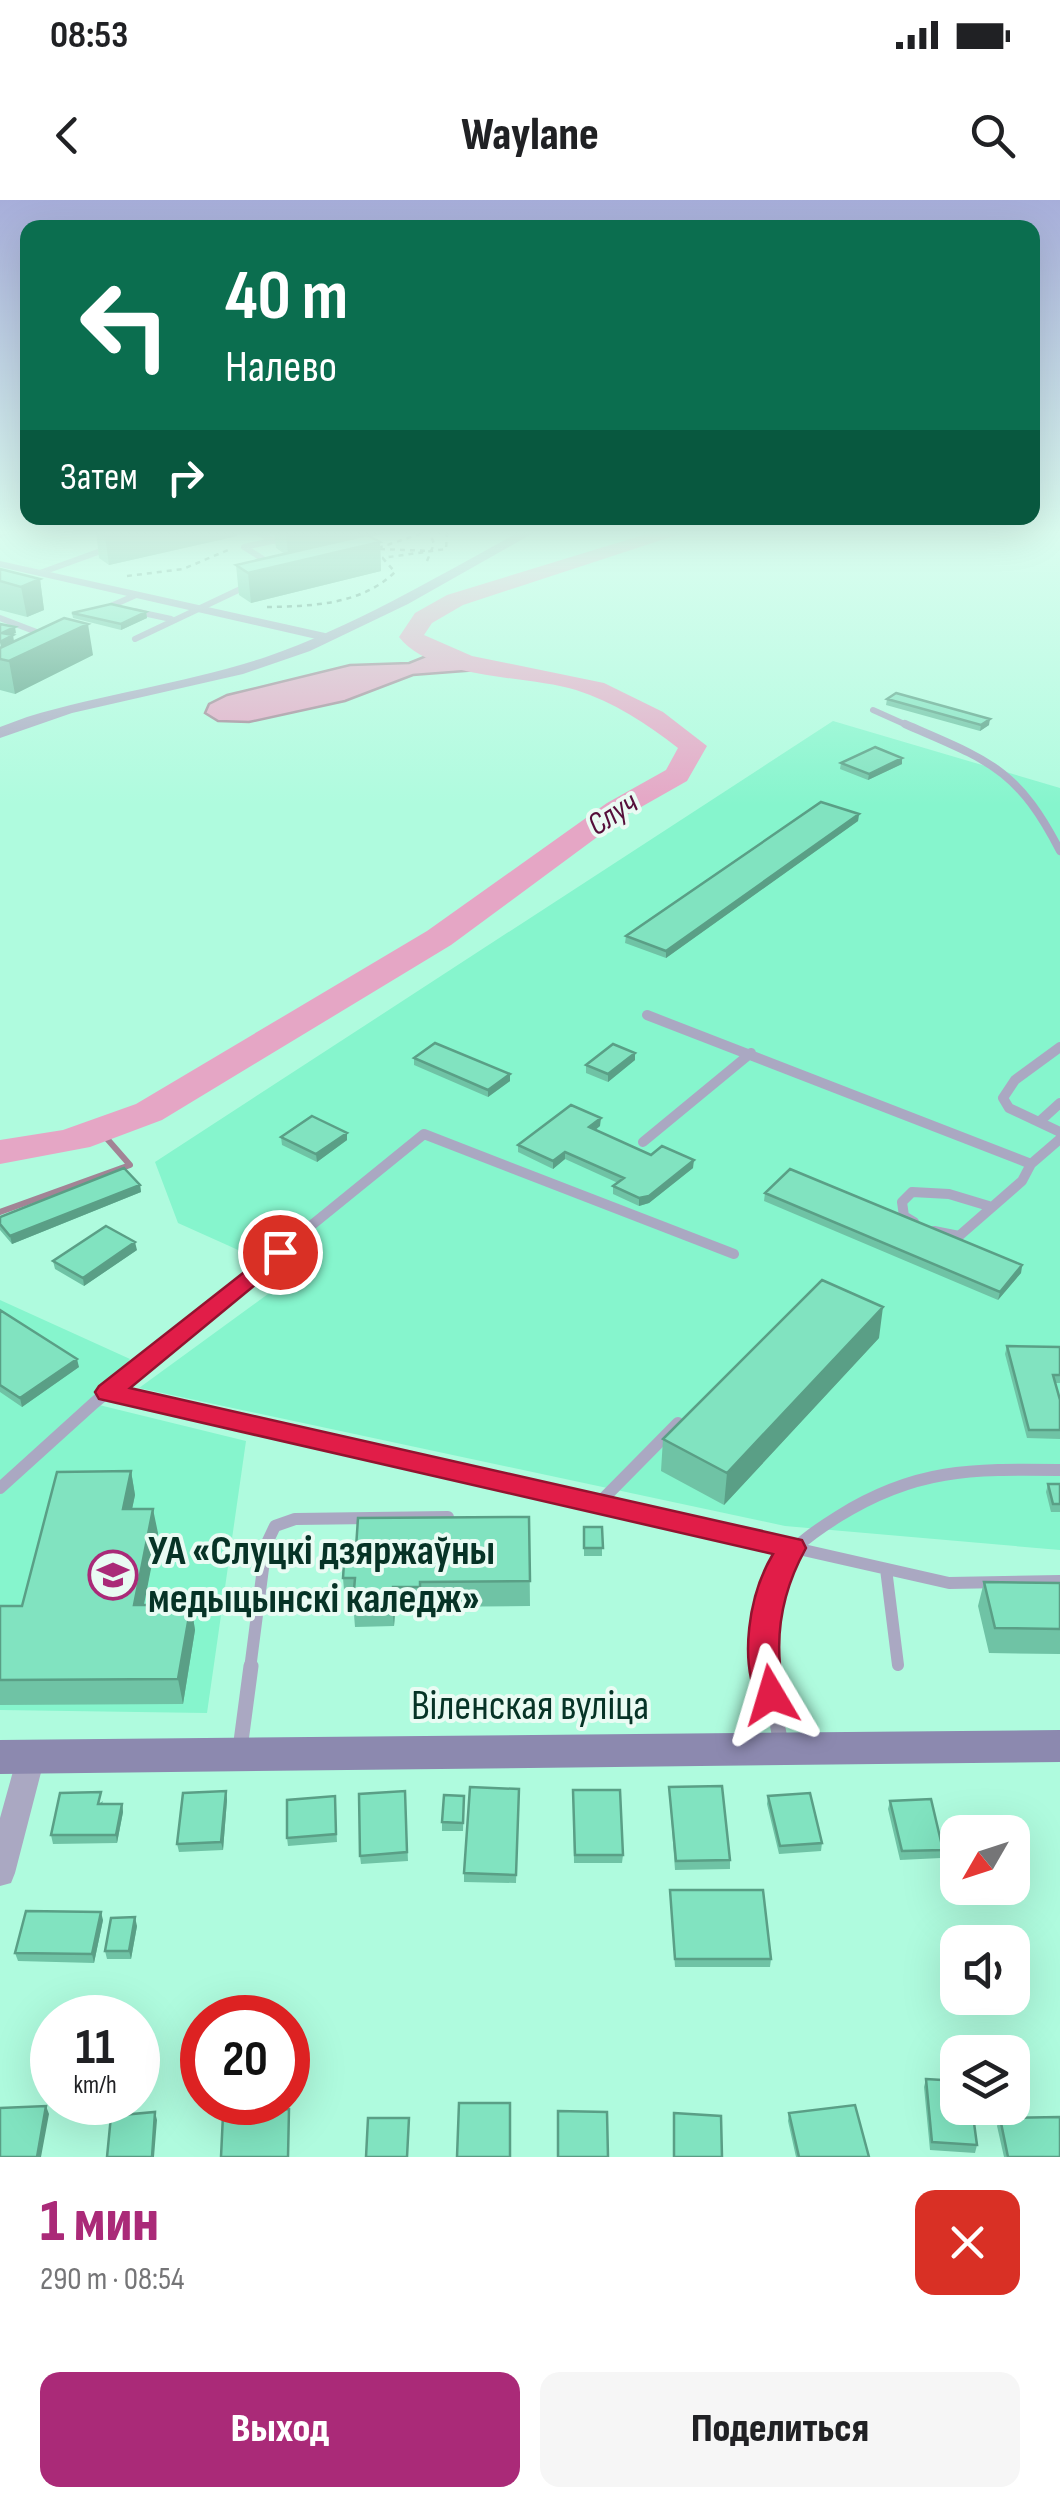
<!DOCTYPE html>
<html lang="ru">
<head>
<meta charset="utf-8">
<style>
	body { margin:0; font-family:"Sofia Sans Condensed",sans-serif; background:#f6f6f6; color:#202124; height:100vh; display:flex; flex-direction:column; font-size:38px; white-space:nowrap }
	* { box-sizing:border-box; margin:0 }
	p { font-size:32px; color:#757577 }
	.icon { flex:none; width:55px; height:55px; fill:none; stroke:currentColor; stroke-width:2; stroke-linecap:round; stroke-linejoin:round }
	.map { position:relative; height:1957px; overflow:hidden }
	.details { display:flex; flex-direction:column; background:#fff; flex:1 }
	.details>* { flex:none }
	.hud { position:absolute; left:20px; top:20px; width:1020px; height:305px; border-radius:20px; box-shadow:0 10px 40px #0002; background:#0b6e4f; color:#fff; overflow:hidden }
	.needle { width:65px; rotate:231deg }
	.fabs { position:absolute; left:940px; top:1615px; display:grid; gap:20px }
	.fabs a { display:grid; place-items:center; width:90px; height:90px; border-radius:20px; background:#fff; box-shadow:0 10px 40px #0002; font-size:50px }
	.speed { position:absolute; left:30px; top:1795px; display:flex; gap:20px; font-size:50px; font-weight:700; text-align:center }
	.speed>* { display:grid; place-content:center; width:130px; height:130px; border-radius:50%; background:#fff; box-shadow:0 10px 40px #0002; line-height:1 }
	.speed small { font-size:25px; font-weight:400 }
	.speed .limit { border:15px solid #d22; background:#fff; color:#111 }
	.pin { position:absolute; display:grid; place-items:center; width:85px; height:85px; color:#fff; margin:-42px; border:5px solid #fff; border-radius:50%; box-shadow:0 2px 10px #0007 }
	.me { position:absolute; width:110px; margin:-55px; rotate:353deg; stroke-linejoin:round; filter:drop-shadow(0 0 8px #0008) }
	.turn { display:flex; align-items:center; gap:35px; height:210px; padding:0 40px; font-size:45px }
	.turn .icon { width:130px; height:130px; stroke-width:2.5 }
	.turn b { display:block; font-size:70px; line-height:85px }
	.then { display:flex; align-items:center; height:95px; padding:0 40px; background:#0003; gap:20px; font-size:38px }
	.round { display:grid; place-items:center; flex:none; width:105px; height:105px; border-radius:20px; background:#f6f6f6 }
	.overview { display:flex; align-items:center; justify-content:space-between; height:170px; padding:0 40px }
	h1 { font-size:60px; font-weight:800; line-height:75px; color:#aa2a78 }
	.button { display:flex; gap:20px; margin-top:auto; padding:20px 40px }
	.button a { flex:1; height:115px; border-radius:20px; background:#aa2a78; color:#fff; font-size:40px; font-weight:800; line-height:115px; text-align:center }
	.button a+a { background:#f6f6f6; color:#202124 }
	.status { display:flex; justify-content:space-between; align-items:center; height:70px; padding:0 50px; background:#fff; direction:ltr }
	.status svg { height:28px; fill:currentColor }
	header { display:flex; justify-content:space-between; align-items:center; height:130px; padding:0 40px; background:#fff; font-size:45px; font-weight:800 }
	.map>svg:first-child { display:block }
	.built { fill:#86f5cd }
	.water { fill:#e5a6c5; stroke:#a28495; stroke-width:2.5 }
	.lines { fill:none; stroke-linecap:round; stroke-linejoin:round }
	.stream { stroke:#a28495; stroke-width:6 }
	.river { fill:#e5a6c5; fill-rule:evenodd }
	.path { stroke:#538e79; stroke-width:2.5; stroke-dasharray:5 5; stroke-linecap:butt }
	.service-far4 { stroke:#aaa8c2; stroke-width:6 }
	.service-far3 { stroke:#aaa8c2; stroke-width:8 }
	.service-far2 { stroke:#aaa8c2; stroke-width:10 }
	.service-far1 { stroke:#aaa8c2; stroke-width:12 }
	.service { stroke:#aaa8c2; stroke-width:15 }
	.minor { fill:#aaa8c2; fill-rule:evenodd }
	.tertiary { fill:#aaa8c2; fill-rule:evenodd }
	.secondary { fill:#8c89af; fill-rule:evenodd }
	.wall { fill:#6fc3a5 }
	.shaded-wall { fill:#5a9f86 }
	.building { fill:#81e3c0; stroke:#5a9f86; stroke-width:2.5 }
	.route { fill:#e11d48; stroke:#92132f; stroke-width:2.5 }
	.labels { text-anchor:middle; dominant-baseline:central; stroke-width:8; stroke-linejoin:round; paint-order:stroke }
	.far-water-label { font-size:32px; font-style:italic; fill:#560e3a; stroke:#e9fbf3 }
	.near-poi-label { font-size:42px; font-weight:bold; fill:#063326; stroke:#e9fbf3; text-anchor:start }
	.near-street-label { font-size:42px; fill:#063326; stroke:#e9fbf3 }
</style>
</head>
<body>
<div class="status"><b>08:53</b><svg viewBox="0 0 49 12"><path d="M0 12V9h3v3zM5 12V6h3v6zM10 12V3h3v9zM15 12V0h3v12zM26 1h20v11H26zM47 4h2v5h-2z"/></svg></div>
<header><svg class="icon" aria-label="back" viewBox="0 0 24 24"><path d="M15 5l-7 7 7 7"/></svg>Waylane<svg class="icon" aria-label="search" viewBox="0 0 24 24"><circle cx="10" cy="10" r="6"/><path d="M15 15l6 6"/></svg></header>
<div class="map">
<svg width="1060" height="1957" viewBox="0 0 1060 1957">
	<rect width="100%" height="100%" fill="#affbde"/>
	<path class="built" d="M833,521L1060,588V1350L785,1326L139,1188L294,1075L178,1023L155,962Z
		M0,1100L130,1159L95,1204L246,1241L207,1513L0,1510Z"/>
	<path class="water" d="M436,452L504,468L413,475L345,501L249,522L218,521L205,513L209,504L227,495L350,465L409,463Z"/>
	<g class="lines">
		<path class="stream" d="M0,1012L130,965L102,933"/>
		<path class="river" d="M656,331H689L463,405L432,423L424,435L472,456L604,483L663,512L707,546L687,581L627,615L451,745L162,920L90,947L0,964V940L63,930L136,904L427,731L607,603L666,570L678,548C647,524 614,502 576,490C526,475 433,480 399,437L415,413L447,395Z"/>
		<path class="path" d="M378,348L429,331L447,334L446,349L382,358
			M380,349L431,351
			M427,361L434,344L430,333
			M127,376L183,369L228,350
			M267,407C312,406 361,405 395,372L380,355"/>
		<path class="service-far4" d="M254,331L275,341
			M271,364L244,347L272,341
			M40,373L109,348
			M118,407L111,406L136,395
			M134,411L171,419
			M0,418L47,436
			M135,439L251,384
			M873,510L911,527"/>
		<path class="service-far3" d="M905,524C987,560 1017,567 1060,651"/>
		<path class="service-far2" d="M647,815L1031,964L1060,939
			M1060,847L1015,880L1003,898L1009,908L1060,932
			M1039,922L1060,903
			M643,942L751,853
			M914,1022L904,1016L902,1002L912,992L949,994L992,1007
			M934,1031L959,1036L1022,981L1031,964
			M244,1080L424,934L734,1054"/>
		<path class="service-far1" d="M108,1192L949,1383L1060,1381
			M0,1288L94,1203L247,1078
			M598,1304L678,1223
			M886,1369L898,1465
			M250,1469L266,1345L275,1326L295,1319L448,1317
			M767,1469C759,1386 768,1360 839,1316C916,1268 972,1269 1060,1270"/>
		<path class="service" d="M767,1466L781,1545
			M240,1549L251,1466"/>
		<path class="minor" d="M0,331H16L0,338Z
			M495,331H517L528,335L523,338Z
			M0,361L325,433L331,437L325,441L0,367Z
			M31,1545L41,1548L45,1557L15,1673L11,1683L0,1686V1618L17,1557L21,1548Z"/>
		<path class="tertiary" d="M521,331H537L408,404L310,451L243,474L72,513L0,538V527L27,517C106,493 188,483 266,457C355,426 438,376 521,331Z"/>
		<path class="secondary" d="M1060,1530V1562L0,1574V1540Z"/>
	</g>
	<path class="wall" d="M96,331H236L237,336L109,365L99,358Z
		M274,331H395L370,337L380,342L381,371L251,403L239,395L236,365L285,354L276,348Z
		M0,369L40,379L44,410L27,417L0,410Z
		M146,412L147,418L121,430L73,418L72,413Z
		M0,448L93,455L15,494L0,490Z
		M887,499L989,525L980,531L886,505Z
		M902,558V564L868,580L840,569L841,563Z
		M859,614L858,621L666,758L625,743L626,736Z
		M414,858L510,881L488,897L414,865Z
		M635,860L608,882L586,873V865Z
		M600,926L595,930L651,955L693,968L649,1003L639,1006L613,994V986L618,983L565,959L553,969L518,952V945Z
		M347,933V940L317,962L282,945L281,937Z
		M140,985L141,992L12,1044L0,1030V1017Z
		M765,993L1022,1065L1021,1073L998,1100L764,1001Z
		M137,1050L84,1086L55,1069L53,1061Z
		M0,1110L79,1167L22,1207L0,1192Z
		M879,1138L724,1305L661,1271L663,1239Z
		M1007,1146L1060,1147V1183H1055L1060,1200V1239L1027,1238L1005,1154Z
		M131,1271L135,1295L132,1309L158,1333L143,1405H191L195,1430L183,1504L0,1505V1406H22Z
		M1048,1284H1060V1312H1051L1046,1292Z
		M529,1317L530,1406L421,1407V1412H395L394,1426L355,1427L353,1402L345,1403L343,1378L356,1348Z
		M584,1327H602V1356H584Z
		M984,1382L1060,1383V1454L989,1453L978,1406Z
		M669,1587L730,1660V1669L675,1670Z
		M519,1589L516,1683L464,1682V1673Z
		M573,1590L623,1655L622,1663H574Z
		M226,1591L227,1600L223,1650L179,1652L177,1644Z
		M405,1591L408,1661L361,1664L360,1656Z
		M335,1596L337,1642L288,1646L287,1638Z
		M464,1596L463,1631H442V1622Z
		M768,1596L822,1643L821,1651L779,1654L767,1604Z
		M103,1601L102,1604H122L123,1612L117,1643L53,1644L51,1635Z
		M890,1601L943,1650L941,1658L900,1660L888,1609Z
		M670,1690L771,1759L770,1767H675Z
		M103,1720L94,1763L18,1761L15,1753Z
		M137,1726L131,1759H107L105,1751Z
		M926,1879L977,1945L975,1953L930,1950L924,1887Z
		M789,1913L869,1957H796L788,1921Z
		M1000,1918L1060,1957H1004L997,1926Z"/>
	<path class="shaded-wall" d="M128,331H236L237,336L109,365L105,336Z
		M286,331H395L288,356Z
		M380,342L381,371L251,403L248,373Z
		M40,379L44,410L27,417L21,387Z
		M146,412L147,418L121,430V424Z
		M88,424L93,455L15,494L9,461Z
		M15,427L16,433L4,438L2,433Z
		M13,435L14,441L1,448L0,442Z
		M990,519L989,525L980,531L981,525Z
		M902,558V564L868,580L869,574Z
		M859,614L858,621L666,758V751Z
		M635,853V860L608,882V874Z
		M510,874V881L488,897V890Z
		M601,918L600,926L589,935V927Z
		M347,933V940L317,962L316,954Z
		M565,952V959L553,969V961Z
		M694,960L693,968L649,1003L639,1006V998Z
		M140,985L141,992L12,1044L10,1036Z
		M135,1042L137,1050L84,1086L83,1078Z
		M1022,1065L1021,1073L998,1100L1000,1092Z
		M883,1107L879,1138L724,1305L727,1273Z
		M77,1159L79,1167L22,1207L20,1198Z
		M131,1271L135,1295L127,1333L123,1309Z
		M153,1309L158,1333L139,1430L134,1405Z
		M393,1387L395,1412L394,1426L392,1402Z
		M191,1405L195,1430L183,1504L178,1479Z
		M226,1591L227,1600L223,1650L221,1642Z
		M122,1604L123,1612L117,1643L116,1635Z
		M101,1712L103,1720L94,1763L92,1754Z
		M135,1717L137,1726L131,1759L129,1751Z
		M46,1906L49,1914L41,1957H37Z
		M155,1912L157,1920L154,1957H152Z"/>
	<path class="building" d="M98,331H128L105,336Z
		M367,335L380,342L248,373L236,365Z
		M0,369L40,379L21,387L0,381Z
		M111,404L146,412L121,424L72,413Z
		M64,418L88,424L9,461L0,459V448Z
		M0,424L15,427L2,433L13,435L0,442Z
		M896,493L990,519L981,525L887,499Z
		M875,547L902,558L869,574L841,563Z
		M821,602L859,614L666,751L626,736Z
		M435,843L510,874L488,890L414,858Z
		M613,844L635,853L608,874L586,865Z
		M571,905L601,918L589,927L651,955L662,946L694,960L649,996L639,998L613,986L624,978L565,952L553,961L518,945Z
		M312,916L347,933L316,954L281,937Z
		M124,968L140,985L10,1036L0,1024V1017Z
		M790,969L1022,1065L1000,1092L765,993Z
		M106,1026L135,1042L83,1078L53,1061Z
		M822,1080L883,1107L727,1273L663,1239Z
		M0,1110L77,1159L20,1198L0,1185Z
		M1007,1146L1060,1147V1175H1053L1060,1200V1230H1029Z
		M131,1271L123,1309H153L134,1405H191L178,1479L0,1480V1406H22L57,1272Z
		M1048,1284H1060V1304H1053Z
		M529,1317L530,1381L420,1382V1387H393L392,1402H353L355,1378H343L345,1348H356L358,1318Z
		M584,1327H602L603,1348H584Z
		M984,1382L1060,1383V1429L995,1428Z
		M722,1586L730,1660L676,1661L669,1587Z
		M470,1587L519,1589L516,1675L464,1673Z
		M573,1590H620L623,1655H575Z
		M226,1591L221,1642L177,1644L183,1593Z
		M405,1591L407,1652L360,1656L359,1594Z
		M101,1592L98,1604H122L116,1635H51L60,1593Z
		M810,1593L822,1643L780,1646L768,1596Z
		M444,1595L464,1596L463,1623L442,1622Z
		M335,1596L336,1634L287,1638V1600Z
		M931,1599L943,1650L902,1651L890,1601Z
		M670,1690H763L771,1759H675Z
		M26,1711L101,1712L92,1754L15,1753Z
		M135,1717L129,1751H105L111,1718Z
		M926,1879L958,1881V1908H972L977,1945L932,1942Z
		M459,1903H510V1957H457Z
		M855,1905L869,1957H799L789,1913Z
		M46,1906L37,1957H0V1908Z
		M289,1909L288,1957H221L223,1915Z
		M558,1911L607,1912L608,1957H558Z
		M155,1912L152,1957H107L111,1916Z
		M674,1913L721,1916L722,1957H674Z
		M1060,1917V1957H1008L1000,1918Z
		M368,1918H409L407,1957H366Z"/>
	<linearGradient id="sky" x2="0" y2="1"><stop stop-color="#a7aeda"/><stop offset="0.55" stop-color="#dbfdf0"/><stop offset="1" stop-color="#dbfdf0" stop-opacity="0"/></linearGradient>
	<rect width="1060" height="605" fill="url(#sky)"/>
	<path class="route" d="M280,1044L289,1046L292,1052L289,1057L130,1188L802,1340L806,1348C786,1384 776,1422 780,1465C781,1479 789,1490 782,1504L771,1508L760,1504C738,1461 749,1394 773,1354L99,1199L95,1192L99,1186Z"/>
	<defs>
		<g id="university-ring" transform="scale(2.5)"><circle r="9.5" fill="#e9fbf3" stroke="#aa2a78" stroke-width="1.5"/><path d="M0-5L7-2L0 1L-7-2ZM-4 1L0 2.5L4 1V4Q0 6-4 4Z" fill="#aa2a78"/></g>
	</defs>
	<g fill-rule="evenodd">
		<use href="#university-ring" x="113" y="1375"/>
	</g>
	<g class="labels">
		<g class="far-water-label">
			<text transform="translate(613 614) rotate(-33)">Случ</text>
		</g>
		<g class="near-poi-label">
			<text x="148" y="1351">УА «Слуцкі дзяржаўны<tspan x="148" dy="48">медыцынскі каледж»</tspan></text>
		</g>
		<g class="near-street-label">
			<text x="530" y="1506">Віленская вуліца</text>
		</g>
	</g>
</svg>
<div class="fabs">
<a><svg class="needle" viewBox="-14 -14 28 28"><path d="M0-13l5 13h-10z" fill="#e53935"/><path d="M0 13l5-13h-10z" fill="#757577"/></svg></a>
<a><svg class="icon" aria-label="sound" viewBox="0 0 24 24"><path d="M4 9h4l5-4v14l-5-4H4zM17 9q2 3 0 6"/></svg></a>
<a><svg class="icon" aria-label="layers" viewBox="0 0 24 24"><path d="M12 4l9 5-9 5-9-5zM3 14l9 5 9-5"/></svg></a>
</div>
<div class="speed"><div>11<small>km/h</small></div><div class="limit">20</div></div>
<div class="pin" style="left:280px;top:1052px;background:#d93025"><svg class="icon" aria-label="arrive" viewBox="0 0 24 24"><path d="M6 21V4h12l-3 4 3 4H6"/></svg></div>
<svg class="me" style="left:771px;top:1495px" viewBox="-20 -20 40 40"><path d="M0-17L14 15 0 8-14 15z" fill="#e11d48" stroke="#fff" stroke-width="4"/></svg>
<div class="hud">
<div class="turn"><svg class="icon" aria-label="left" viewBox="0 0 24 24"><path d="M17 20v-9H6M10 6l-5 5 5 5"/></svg><div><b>40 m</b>Налево</div></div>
<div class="then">Затем<svg class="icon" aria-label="right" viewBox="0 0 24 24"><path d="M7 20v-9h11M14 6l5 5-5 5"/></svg></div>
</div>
</div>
<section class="details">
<div class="overview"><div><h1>1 мин</h1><p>290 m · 08:54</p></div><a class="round" style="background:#d93025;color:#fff"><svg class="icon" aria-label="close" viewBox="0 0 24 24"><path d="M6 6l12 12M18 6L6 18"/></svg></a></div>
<div class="button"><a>Выход</a><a>Поделиться</a></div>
</section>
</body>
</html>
